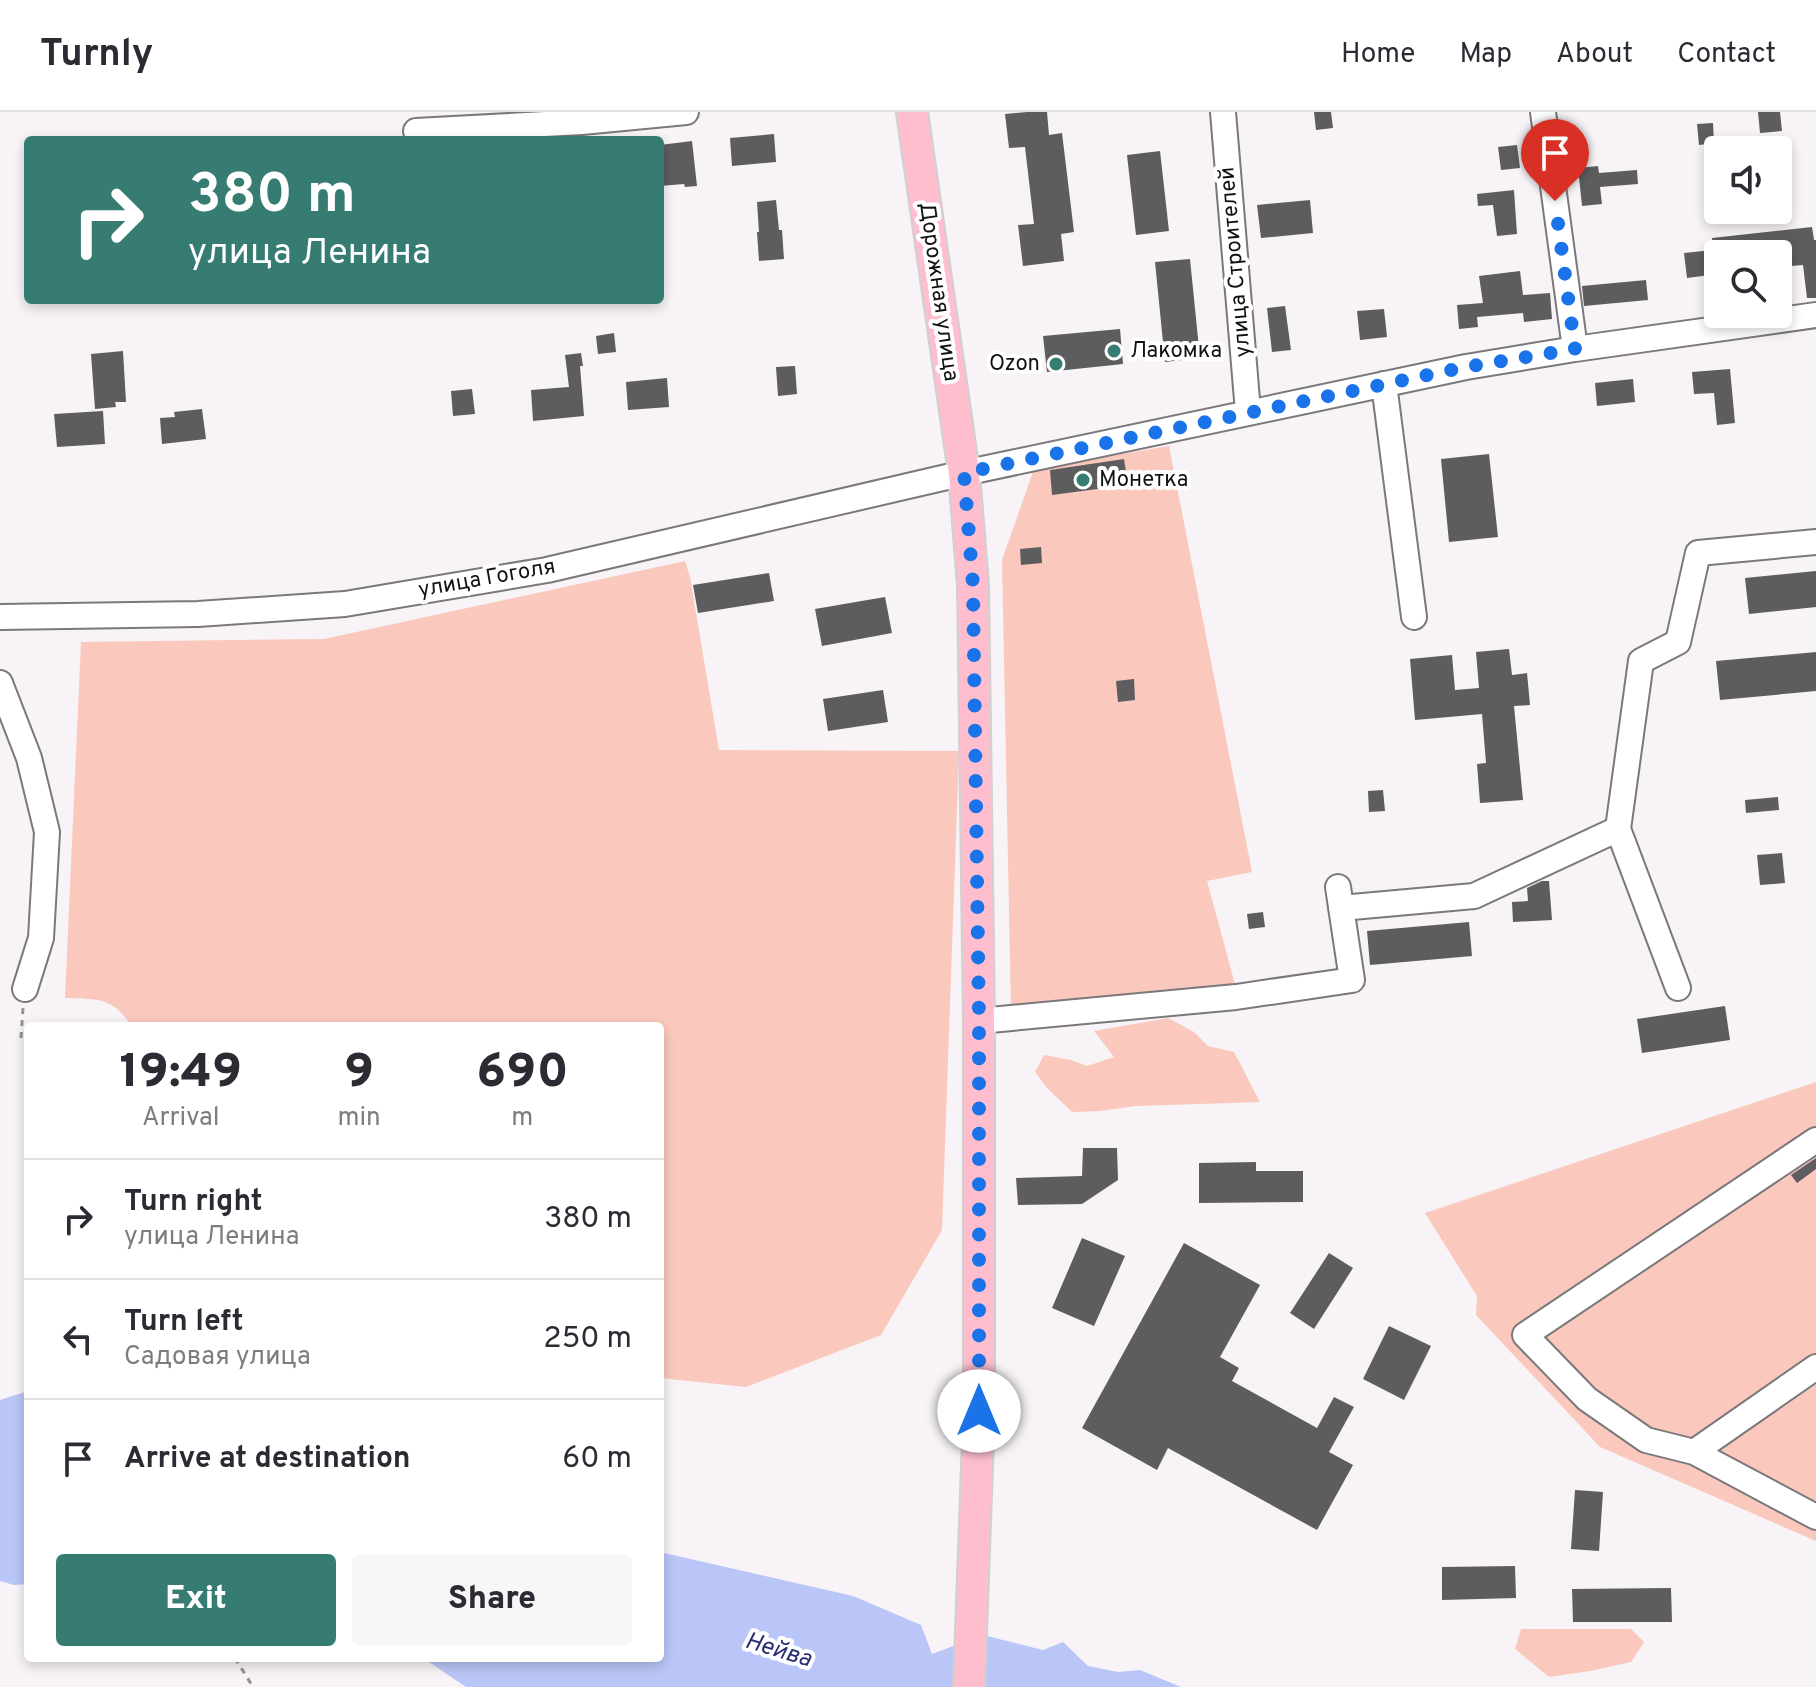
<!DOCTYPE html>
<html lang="en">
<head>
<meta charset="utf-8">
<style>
	body { margin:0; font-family:Overpass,sans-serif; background:#f7f7f7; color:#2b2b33; height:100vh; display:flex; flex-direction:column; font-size:30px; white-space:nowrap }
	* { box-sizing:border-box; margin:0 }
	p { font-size:26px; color:#7c7c81 }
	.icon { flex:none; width:44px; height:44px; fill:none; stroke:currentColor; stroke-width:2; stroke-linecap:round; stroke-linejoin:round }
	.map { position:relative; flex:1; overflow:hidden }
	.drawer { position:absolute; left:24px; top:910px; width:640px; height:640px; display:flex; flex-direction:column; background:#fff; border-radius:8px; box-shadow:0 4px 12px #0003 }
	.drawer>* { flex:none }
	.hud { position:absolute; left:24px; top:24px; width:640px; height:168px; border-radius:8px; box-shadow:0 4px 12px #0003; background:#367c73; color:#fff; overflow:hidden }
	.buttons { position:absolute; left:1704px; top:24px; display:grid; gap:16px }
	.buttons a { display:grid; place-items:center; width:88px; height:88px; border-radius:8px; background:#fff; box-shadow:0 4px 12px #0003; font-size:40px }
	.pin { position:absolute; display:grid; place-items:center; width:68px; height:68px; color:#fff; margin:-82px -34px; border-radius:50% 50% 50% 0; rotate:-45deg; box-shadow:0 0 8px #0007 }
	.pin .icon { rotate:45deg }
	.me { position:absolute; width:88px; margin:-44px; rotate:0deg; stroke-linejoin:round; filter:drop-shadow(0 0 6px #0008) }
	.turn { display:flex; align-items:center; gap:28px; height:168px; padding:0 32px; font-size:36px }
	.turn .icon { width:104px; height:104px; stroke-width:2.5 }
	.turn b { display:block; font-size:56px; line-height:68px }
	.eta { display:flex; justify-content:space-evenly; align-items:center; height:136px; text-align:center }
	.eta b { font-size:48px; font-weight:800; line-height:56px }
	.cta { display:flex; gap:16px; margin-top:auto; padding:16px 32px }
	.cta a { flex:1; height:92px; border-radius:8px; background:#367c73; color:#fff; font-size:32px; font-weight:800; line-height:92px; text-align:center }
	.cta a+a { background:#f7f7f7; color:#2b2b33 }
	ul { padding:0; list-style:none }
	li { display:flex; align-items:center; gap:24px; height:120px; padding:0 32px; border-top:2px solid #e1e1e2 }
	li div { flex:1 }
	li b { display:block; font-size:30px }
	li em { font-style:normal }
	header { display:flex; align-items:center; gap:48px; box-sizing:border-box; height:112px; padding:0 40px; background:#fff; border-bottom:2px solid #e1e1e2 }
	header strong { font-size:38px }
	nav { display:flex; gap:44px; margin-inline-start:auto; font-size:28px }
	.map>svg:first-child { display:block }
	.green { fill:#fac8bc }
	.water { fill:#bac6f7 }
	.building { fill:#5d5c5f }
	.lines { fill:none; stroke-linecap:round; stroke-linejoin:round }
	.minor-casing { stroke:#7b787b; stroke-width:28 }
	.major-casing { stroke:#d0d0d0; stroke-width:34 }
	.path { stroke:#949193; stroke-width:3; stroke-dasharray:6 6; stroke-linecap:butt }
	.minor { stroke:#fff; stroke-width:24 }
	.major { stroke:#febece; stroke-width:30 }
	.route { stroke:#1a73e8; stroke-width:14; stroke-dasharray:0 25.2 }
	.poi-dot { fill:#367c73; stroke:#fff; stroke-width:3 }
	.labels { text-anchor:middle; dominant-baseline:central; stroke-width:8; stroke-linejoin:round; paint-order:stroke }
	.street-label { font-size:22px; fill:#131213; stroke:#fff }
	.poi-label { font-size:22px; fill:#131213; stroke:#fff; text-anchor:start }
	.water-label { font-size:24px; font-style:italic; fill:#272d73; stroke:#fff }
</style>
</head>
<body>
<header>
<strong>Turnly</strong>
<nav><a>Home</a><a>Map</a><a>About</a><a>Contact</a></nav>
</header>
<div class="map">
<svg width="1816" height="1575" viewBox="0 0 1816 1575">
	<rect width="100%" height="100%" fill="#f7f3f6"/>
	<path class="green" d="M1169,334L1252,760L1207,769L1236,876L1011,899L1002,448L1034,357Z
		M685,449L690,465L719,638L959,639L942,1118L881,1223L746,1275L660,1266V914H131C114,885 96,887 65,886L81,530L324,527Z
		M1168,906L1194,920L1208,934L1234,940L1260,990L1136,994L1100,999L1072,1000L1048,977L1035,960L1044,943L1071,948L1087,954L1114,945L1094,919Z
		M1816,970V1429L1600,1335L1476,1203L1477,1184L1425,1101Z
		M1521,1517H1631L1644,1530L1631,1550L1590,1559L1549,1565L1515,1537Z"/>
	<path class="water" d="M28,1279V1472L14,1473L0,1469V1288Z
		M660,1440L853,1484L921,1513L932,1542L983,1523L1043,1538L1063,1530L1088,1554L1118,1560L1140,1558L1181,1575H466L423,1546H660Z"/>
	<path class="building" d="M1027,0H1047L1049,23L1062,21L1074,120L1061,122L1064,149L1023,154L1018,113L1034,112L1025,35L1009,36L1005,2Z
		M1314,0H1331L1333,16L1316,18Z
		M1758,0H1780L1782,19L1760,21Z
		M1713,11L1714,31L1699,33L1697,12Z
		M774,22L776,50L732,54L730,26Z
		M692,29L697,74L685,75L684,72L660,74V33Z
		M1517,33L1520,56L1501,58L1498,35Z
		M1160,39L1169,119L1136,123L1127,43Z
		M1598,54L1599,61L1637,58L1638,72L1600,75L1602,92L1582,94L1578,56Z
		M1514,78L1517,122L1497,124L1493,93L1478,94L1477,82Z
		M776,88L779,118H782L784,147L759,149L757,120H759L757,90Z
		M1310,88L1313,121L1261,126L1257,93Z
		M1812,115L1814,128H1816V186H1807L1803,153L1778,155V142H1718V162L1687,166L1684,141L1713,138L1712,126Z
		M1190,147L1200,246L1165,250L1155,150Z
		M1520,159L1523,183L1550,181L1552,207L1524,210L1523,201L1477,205L1478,215L1459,217L1457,193L1483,191L1479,164Z
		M1646,168L1648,188L1584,194L1582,174Z
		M1285,194L1291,238L1272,240L1267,196Z
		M1384,197L1387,225L1360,228L1357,199Z
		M1120,217L1123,252L1047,260L1043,224Z
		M614,221L616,240L598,242L596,224Z
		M123,239L126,290H115L116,295L95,297L91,242Z
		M581,241L583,254H580L584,304L533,309L531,278L569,275L565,243Z
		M795,254L797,282L778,284L776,255Z
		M1730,257L1735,311L1717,313L1714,281L1694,282L1692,260Z
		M667,266L669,295L628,298L626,270Z
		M1633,267L1635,290L1597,294L1595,271Z
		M472,277L475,302L453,304L451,279Z
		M202,297L206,327L162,332L160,306L175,305L174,300Z
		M103,299L105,332L57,335L54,302Z
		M1489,342L1498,425L1449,430L1441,347Z
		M1124,347L1128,373L1052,383L1050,358Z
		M1041,435L1042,451L1021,453L1020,437Z
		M1816,459V495L1749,502L1745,466Z
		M769,461L774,489L698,501L693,473Z
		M885,485L892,521L822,534L815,497Z
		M1509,537L1512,563L1527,561L1530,593L1514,594L1523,688L1480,691L1477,652L1486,651L1482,602L1415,608L1410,547L1452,543L1455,578L1479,576L1476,540Z
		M1816,540V579L1720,588L1716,549Z
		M1134,567L1135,588L1118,590L1116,569Z
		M883,578L888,610L828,619L823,587Z
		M1383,678L1385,699L1369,700L1368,679Z
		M1778,685L1779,698L1746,701L1745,688Z
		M1782,741L1785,771L1760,773L1757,743Z
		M1542,769H1549L1552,808L1513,810L1512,790L1528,789L1527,776Z
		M1263,800L1265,815L1249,817L1247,802Z
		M1469,810L1472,844L1370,853L1367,819Z
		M1725,894L1730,928L1642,941L1637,907Z
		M1083,1036H1117L1118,1068L1082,1092L1018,1093L1016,1066L1082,1064Z
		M1816,1046V1057L1797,1071L1791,1063Z
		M1256,1050V1059H1303V1090L1199,1091V1051Z
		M1082,1126L1125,1144L1094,1214L1052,1196Z
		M1184,1131L1260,1173L1220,1245L1239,1256L1232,1269L1317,1316L1334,1285L1354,1295L1329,1340L1353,1353L1317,1418L1168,1336L1157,1358L1082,1316Z
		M1329,1141L1353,1156L1314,1217L1290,1201Z
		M1389,1214L1431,1234L1404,1288L1363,1267Z
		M1575,1378L1603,1380L1599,1439L1571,1437Z
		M1515,1454L1516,1486L1442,1488V1455Z
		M1671,1476L1672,1510H1573L1572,1477Z"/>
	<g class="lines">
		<g class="minor-casing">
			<path id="minor" d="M1223,0L1248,300
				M1543,0L1575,237
				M416,19L582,10L686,0
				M1384,272L1414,505
				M0,505L198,502L345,492L547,458L964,361L1466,255L1575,237L1816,203
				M0,571L29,646L47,720L41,826L25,877
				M1341,796L1474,784L1618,717
				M1678,876L1618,717L1641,549L1678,530L1698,441L1816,430
				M979,909L1236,885L1352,868L1338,775
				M1816,1028L1525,1223L1587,1287L1646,1328L1694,1340L1816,1405
				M1694,1340L1816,1255"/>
		</g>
		<g class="major-casing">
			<path id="major" d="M912,0L964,361L973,473L979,909V1299L969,1575"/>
		</g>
		<path class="path" d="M21,926L23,896
			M235,1546L253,1575"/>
		<use href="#minor" class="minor"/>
		<use href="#major" class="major"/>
	</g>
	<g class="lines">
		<path class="route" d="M979,1299V909L973,473L964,361L1466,255L1575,237L1555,89"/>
	</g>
	<g class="poi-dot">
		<circle cx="1114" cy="239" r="8"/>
		<circle cx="1056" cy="252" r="8"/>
		<circle cx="1083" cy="368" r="8"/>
	</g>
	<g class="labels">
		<g class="street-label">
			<text transform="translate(1236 150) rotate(-95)">улица Строителей</text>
			<text transform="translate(938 180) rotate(82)">Дорожная улица</text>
			<text transform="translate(487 467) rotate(-10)">улица Гоголя</text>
		</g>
		<g class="poi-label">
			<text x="1130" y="239">Лакомка</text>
			<text x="1040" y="252" text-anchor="end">Ozon</text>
			<text x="1099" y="368">Монетка</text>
		</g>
		<g class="water-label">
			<text transform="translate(778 1539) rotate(17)">Нейва</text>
		</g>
	</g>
</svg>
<div class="buttons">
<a><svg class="icon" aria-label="sound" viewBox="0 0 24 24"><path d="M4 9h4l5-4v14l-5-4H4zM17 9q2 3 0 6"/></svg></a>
<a><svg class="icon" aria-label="search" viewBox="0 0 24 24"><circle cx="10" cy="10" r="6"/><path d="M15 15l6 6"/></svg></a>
</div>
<div class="pin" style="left:1555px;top:89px;background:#d93025"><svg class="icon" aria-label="arrive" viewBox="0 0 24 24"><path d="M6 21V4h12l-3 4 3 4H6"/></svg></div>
<svg class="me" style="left:979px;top:1299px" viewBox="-20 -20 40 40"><circle r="19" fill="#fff"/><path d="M0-13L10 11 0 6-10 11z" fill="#1a73e8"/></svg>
<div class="hud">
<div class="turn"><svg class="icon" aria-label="right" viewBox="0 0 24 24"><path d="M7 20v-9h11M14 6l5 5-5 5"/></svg><div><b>380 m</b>улица Ленина</div></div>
</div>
<section class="drawer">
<div class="eta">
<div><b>19:49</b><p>Arrival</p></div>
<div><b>9</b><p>min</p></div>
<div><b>690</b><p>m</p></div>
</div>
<ul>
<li><svg class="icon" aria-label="right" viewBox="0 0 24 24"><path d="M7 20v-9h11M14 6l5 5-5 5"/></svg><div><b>Turn right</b><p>улица Ленина</p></div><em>380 m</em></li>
<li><svg class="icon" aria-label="left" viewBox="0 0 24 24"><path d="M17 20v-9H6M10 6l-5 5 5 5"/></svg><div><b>Turn left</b><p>Садовая улица</p></div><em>250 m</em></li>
<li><svg class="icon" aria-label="arrive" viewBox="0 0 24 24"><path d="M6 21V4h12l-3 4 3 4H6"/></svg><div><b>Arrive at destination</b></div><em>60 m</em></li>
</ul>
<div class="cta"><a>Exit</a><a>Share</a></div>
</section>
</div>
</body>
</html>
